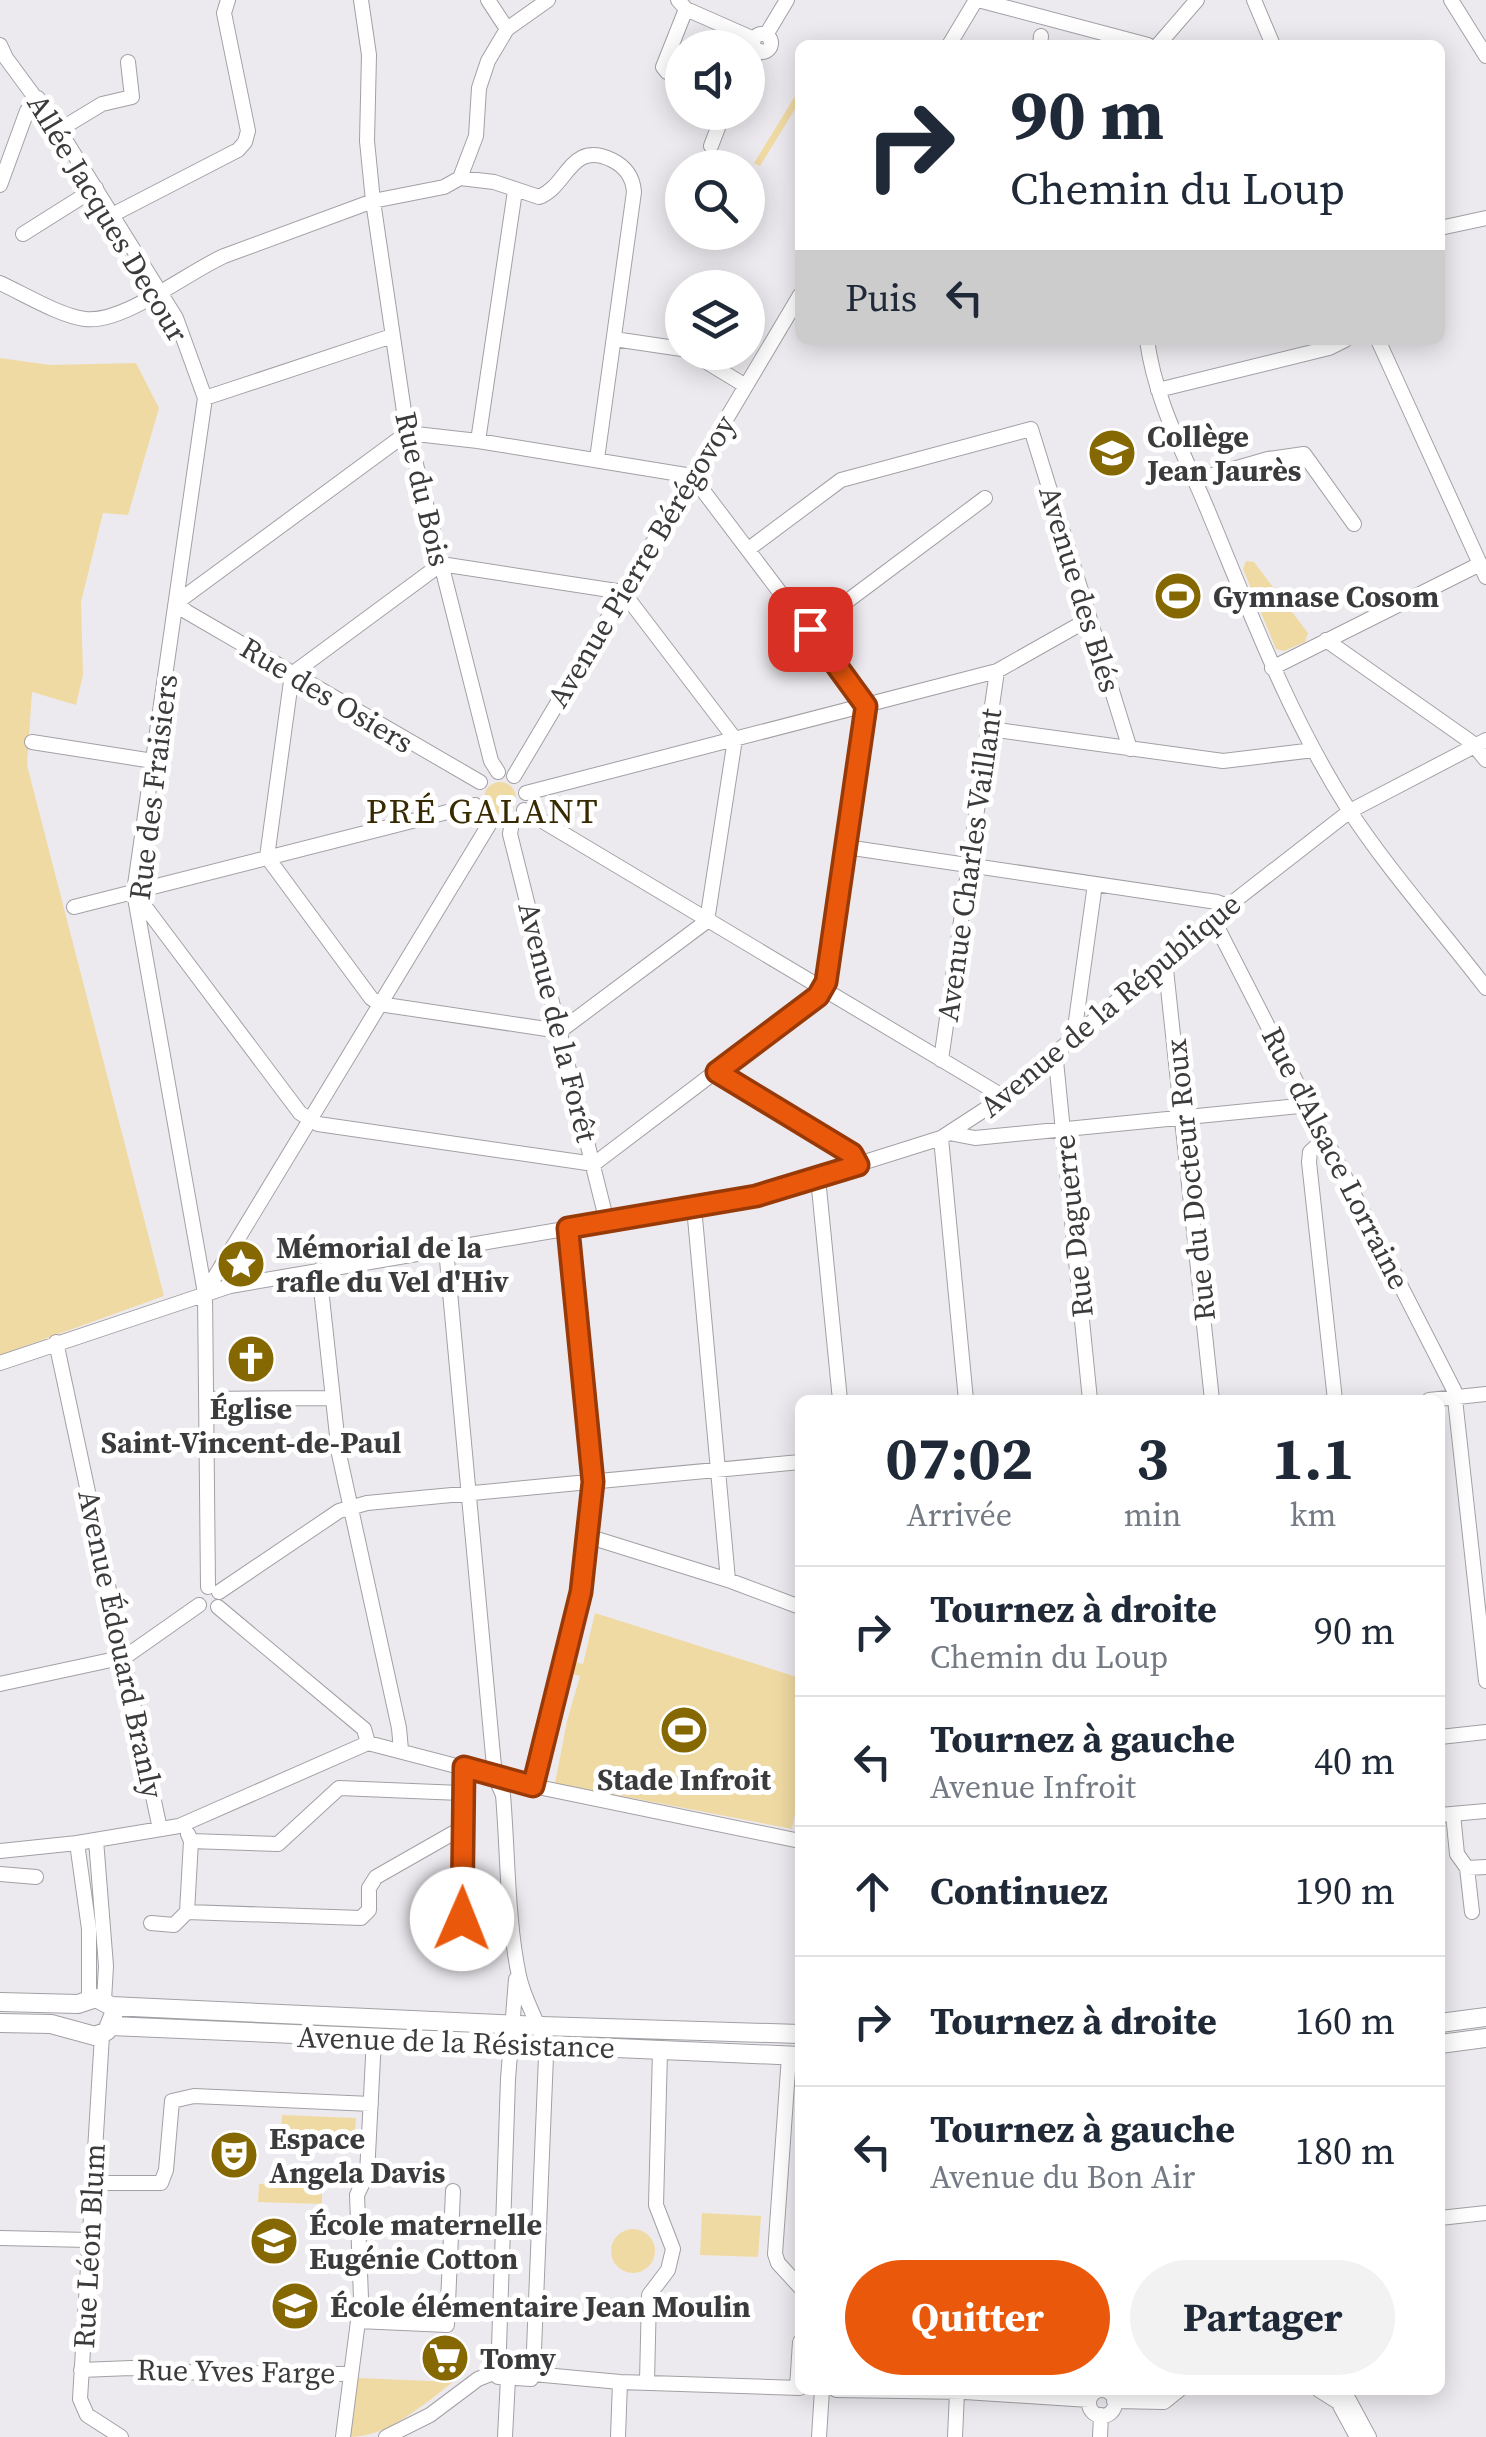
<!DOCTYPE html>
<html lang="fr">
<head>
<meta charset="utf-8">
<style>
	body { margin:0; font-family:"Source Serif 4",serif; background:#f2f2f3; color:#1f2937; height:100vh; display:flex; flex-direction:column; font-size:38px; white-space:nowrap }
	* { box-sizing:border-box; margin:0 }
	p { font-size:32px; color:#747a83 }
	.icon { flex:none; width:55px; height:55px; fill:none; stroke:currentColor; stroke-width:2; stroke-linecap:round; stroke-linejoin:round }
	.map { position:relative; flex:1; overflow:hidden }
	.drawer { position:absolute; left:795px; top:1395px; width:650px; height:1000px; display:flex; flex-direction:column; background:#fff; border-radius:15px; box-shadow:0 5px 25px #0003 }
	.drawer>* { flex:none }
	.top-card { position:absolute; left:795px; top:40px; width:650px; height:305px; border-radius:15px; box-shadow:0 5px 25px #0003; background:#fff; color:#1f2937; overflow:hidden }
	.tools { position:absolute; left:665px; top:30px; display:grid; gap:20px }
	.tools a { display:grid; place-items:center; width:100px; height:100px; border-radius:50%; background:#fff; box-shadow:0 5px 25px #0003; font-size:50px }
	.pin { position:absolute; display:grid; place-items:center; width:85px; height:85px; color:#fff; margin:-42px; border-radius:20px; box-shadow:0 5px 15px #0006 }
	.me { position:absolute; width:110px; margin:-55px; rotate:1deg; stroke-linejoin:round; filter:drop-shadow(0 0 8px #0008) }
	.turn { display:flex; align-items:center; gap:35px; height:210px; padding:0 50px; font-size:45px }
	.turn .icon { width:130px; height:130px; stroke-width:2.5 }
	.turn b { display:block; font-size:70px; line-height:85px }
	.then { display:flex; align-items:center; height:95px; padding:0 50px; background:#0003; gap:20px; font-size:38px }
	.eta { display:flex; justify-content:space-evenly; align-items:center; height:170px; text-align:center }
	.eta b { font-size:60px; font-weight:700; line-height:70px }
	.cta { display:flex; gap:20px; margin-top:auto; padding:20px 50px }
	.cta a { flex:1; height:115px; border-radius:60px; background:#ea580c; color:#fff; font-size:40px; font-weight:700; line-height:115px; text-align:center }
	.cta a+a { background:#f2f2f3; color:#1f2937 }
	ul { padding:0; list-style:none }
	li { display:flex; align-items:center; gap:30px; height:130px; padding:0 50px; border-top:2px solid #e0e1e3 }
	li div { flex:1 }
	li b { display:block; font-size:38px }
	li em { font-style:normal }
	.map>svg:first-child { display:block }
	.green { fill:#f0daa4 }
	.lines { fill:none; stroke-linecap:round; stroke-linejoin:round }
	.minor-casing { stroke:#a3a0a5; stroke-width:16 }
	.major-casing { stroke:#a3a0a5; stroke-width:20 }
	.minor { stroke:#fff; stroke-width:14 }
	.major { stroke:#fff; stroke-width:18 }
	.route-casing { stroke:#983908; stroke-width:25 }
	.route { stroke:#ea580c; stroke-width:18 }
	.labels { text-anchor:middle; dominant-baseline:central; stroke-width:10; stroke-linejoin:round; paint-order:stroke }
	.street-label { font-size:30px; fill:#3b3a3c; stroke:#fff }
	.poi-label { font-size:30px; font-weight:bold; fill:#3b3a3c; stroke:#fff; text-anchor:start }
	.quarter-label { font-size:35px; letter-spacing:2.5px; fill:#382a00; stroke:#fff }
</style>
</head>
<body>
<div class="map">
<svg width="1486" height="2437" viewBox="0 0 1486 2437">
	<rect width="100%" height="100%" fill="#edeaef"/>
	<path class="green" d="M800,88V101L760,166L754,163Z
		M0,358L50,365L136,363L159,408L128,515L103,513L81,602L83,675L76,705L32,692L27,765L164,1296L0,1355Z
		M1246,561L1254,562L1308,633L1305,642L1284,651L1276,649L1243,569Z
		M484 798a16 16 0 1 1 32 0a16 16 0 1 1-32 0Z
		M595,1613L800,1678V1789L792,1829L555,1783L567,1721L580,1676L569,1673L570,1661L583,1664Z
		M282,2115L356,2118L354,2152L280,2149Z
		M264,2180L322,2183V2204L258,2202L259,2184H264Z
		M702,2213L761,2216L758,2257L700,2255Z
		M611 2251a22 22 0 1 1 44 0a22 22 0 1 1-44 0Z
		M358,2378L453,2382C424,2404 388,2437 350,2437Z"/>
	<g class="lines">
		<g class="minor-casing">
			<path id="minor" d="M361,0L369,55L367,141L373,201L406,425L491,761L498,772
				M488,0L507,29
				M678,0L686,9L754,39
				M978,0L1148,45
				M1254,0L1273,45
				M1451,0L1486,56
				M753 43a9 9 0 1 1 18 0a9 9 0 1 1-18 0Z
				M766,35L787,0
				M0,45L6,58L59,130L176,318L205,398L134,892L205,1293L208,1587
				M949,45L976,0
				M1040,45L1041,36
				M1158,45L1197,0
				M748,69L758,50
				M682,79L667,72L663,67L686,9
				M59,130L102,104L132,97L128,62
				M711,146L724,112
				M460,178L476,136L479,88L488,61L507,29L548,0
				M0,185L27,111L38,98
				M112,215L238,150L245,142L248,131L224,13L228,0
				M1440,228L1486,218
				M23,234L96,188
				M0,283C24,294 60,316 85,319C123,324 186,273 224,256L373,201L444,187L460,178L494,182L539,197C568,186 570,140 612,160C626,167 633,177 634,192L597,459
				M614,339L682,349
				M1147,340C1155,401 1185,455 1208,511C1250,612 1288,714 1347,807C1388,870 1440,928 1486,988
				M1378,340L1486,577
				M690,352L746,386
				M1158,390L1329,348L1345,340
				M205,398L392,336
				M478,441L515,191
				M1195,480L1268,459L1304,454L1354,524
				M750,548L841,480L1031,429L1130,749
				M441,564L623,592L735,739L707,921L560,1031L379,1004L371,998L267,857L292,674Z
				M810,629L985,498
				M1326,640L1471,742L1486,760
				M1272,668L1480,564
				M990,729L1223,761L1314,750
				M32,742L153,761
				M514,776L800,295
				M526,793L997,671L1089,619
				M524,810L1004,1097
				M512,822L510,834L607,1222
				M846,847L1217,902L1228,906
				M134,892L300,1113L318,1124L594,1164L823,990L866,706L692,476L478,441L407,433L176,603L187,612L480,782
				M74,907L475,805
				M1213,919L1454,1390L1486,1681
				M1165,960L1212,1400
				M1074,1035L1095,884
				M1055,1051L1090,1400
				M941,1060L997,671
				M717,1072L852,1155L858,1165
				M949,1133L975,1138L1309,1105
				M941,1138L966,1400
				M1325,1138L1310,1152L1309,1162L1335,1400
				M818,1178L840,1400
				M694,1207L728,1580
				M446,1249L495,1777L503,1795C508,1853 507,1919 519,1976C526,2008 542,2023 546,2056L533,2374
				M319,1270L339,1454L399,1728L401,1750
				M205,1293L490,823
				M56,1342L160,1829
				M0,1363L230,1286L757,1196L941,1138L1004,1097L1228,906L1350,811L1486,740
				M206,1399L333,1398
				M1429,1400L1486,1394
				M587,1536L728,1580L800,1607
				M219,1592L339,1511L367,1503L800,1462
				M218,1607L364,1729L368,1743
				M0,1684L125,1657L199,1605
				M1440,1737L1486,1732
				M533,1786L581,1593L593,1482L568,1228
				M1453,1814L1457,1854L1467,1868L1472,1912
				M1440,1815L1486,1811
				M96,1840L106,1966L104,2000
				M191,1841L278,1844L339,1788L461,1793
				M77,1843L89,1929V1998
				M0,1851L77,1843L179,1826L368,1743L533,1786L800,1841
				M1467,1868L1486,1867
				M0,1874L36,1877
				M187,1912L191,1841L188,1834
				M151,1923L174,1925L187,1912L361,1918L369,1910V1888L376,1877L462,1828
				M461,1951L464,1767
				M516,1979L508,2079L498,2377L531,2379L533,2374L620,2382L800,2388
				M102,2035L80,2399L87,2415L121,2437
				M789,2056L775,2254L778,2263L800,2287
				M93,2183H161L166,2170L172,2101L194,2096L371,2104
				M1440,2218L1486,2213
				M0,2238L89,2240
				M358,2321L447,2325L453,2191
				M497,2367L532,2368
				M81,2370L131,2368L201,2373L351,2374
				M647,2382L649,2295L668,2270L673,2249L656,2205L660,2051
				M797,2388L800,2342
				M836,2390L965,2392L1089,2400
				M1319,2390L1338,2402L1357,2437
				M1339,2390L1349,2400L1369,2437
				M1089 2403a13 13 0 1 1 26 0a13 13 0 1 1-26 0Z
				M1114,2401L1164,2402L1179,2390
				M343,2437L361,2298L357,2195L367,2174L374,2038
				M386,2437L430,2415L478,2379L496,2372
				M505,2437L508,2378
				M618,2437L620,2382
				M819,2437L822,2390
				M955,2437L957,2392
				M1100,2437L1101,2415"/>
		</g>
		<g class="major-casing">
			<path id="major" d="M0,2002L78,2004L96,1998L111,2006L541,2026L800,2034
				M0,2023L51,2024L95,2036L107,2031L113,2016
				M1440,2023L1486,2017
				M111,2026L800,2056
				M1440,2044L1486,2038"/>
		</g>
		<use href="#minor" class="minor"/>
		<use href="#major" class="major"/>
	</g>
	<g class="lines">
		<g class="route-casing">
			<path id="route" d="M462,1919L464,1767L533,1786L581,1592L593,1482L568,1228L756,1196L858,1165L852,1154L717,1072L818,996L826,982L866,706L810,629"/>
		</g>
		<use href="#route" class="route"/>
	</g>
	<defs>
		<g id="school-disc" transform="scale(2.5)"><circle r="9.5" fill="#866803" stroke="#fff"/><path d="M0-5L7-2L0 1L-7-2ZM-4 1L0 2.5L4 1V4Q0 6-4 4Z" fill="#fff"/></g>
		<g id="stadium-disc" transform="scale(2.5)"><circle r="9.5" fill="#866803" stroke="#fff"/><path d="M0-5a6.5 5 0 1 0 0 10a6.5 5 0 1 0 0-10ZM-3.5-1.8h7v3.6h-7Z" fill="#fff"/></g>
		<g id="sight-disc" transform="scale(2.5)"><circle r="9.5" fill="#866803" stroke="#fff"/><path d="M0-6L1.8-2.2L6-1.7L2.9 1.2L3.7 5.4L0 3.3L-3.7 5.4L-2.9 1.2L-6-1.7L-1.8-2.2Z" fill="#fff"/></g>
		<g id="church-disc" transform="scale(2.5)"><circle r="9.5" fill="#866803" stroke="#fff"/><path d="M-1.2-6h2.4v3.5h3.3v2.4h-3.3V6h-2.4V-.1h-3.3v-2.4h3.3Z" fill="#fff"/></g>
		<g id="theatre-disc" transform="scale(2.5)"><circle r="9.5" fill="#866803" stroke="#fff"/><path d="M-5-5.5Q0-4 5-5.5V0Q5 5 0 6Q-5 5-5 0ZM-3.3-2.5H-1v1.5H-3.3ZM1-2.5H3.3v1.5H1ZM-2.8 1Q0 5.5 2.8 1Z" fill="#fff"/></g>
		<g id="supermarket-disc" transform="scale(2.5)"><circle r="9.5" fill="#866803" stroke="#fff"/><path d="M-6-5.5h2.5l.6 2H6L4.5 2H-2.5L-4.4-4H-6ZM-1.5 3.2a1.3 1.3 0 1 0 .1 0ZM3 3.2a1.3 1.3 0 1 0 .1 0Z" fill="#fff"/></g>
	</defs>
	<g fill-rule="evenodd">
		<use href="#school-disc" x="1112" y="453"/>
		<use href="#stadium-disc" x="1178" y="596"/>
		<use href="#sight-disc" x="241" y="1264"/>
		<use href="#church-disc" x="251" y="1359"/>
		<use href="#stadium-disc" x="684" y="1730"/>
		<use href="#theatre-disc" x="234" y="2155"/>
		<use href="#school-disc" x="274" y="2241"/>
		<use href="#school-disc" x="295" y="2306"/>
		<use href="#supermarket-disc" x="445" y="2358"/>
	</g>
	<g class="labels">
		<g class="street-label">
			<text transform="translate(108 218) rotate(59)">Allée Jacques Decour</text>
			<text transform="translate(423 489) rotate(77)">Rue du Bois</text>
			<text transform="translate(641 561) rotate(-59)">Avenue Pierre Bérégovoy</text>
			<text transform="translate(1080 589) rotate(73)">Avenue des Blés</text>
			<text transform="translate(327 695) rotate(31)">Rue des Osiers</text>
			<text transform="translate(153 787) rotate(-83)">Rue des Fraisiers</text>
			<text transform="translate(969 865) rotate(-82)">Avenue Charles Vaillant</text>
			<text transform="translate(1110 1005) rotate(-40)">Avenue de la République</text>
			<text transform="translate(558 1022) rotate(76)">Avenue de la Forêt</text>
			<text transform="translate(1336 1158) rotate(63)">Rue d'Alsace Lorraine</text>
			<text transform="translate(1190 1180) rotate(-96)">Rue du Docteur Roux</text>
			<text transform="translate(1073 1226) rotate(-96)">Rue Daguerre</text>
			<text transform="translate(121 1644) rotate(78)">Avenue Édouard Branly</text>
			<text transform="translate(456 2042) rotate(2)">Avenue de la Résistance</text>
			<text transform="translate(89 2246) rotate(-87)">Rue Léon Blum</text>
			<text transform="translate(236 2371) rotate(1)">Rue Yves Farge</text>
		</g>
		<g class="poi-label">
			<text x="1147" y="436">Collège<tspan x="1147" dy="34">Jean Jaurès</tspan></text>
			<text x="1213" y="596">Gymnase Cosom</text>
			<text x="276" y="1247">Mémorial de la<tspan x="276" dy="34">rafle du Vel d'Hiv</tspan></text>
			<text x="251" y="1408" text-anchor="middle">Église<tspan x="251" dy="34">Saint-Vincent-de-Paul</tspan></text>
			<text x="684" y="1779" text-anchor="middle">Stade Infroit</text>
			<text x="269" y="2138">Espace<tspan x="269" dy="34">Angela Davis</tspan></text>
			<text x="309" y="2224">École maternelle<tspan x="309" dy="34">Eugénie Cotton</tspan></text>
			<text x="330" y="2306">École élémentaire Jean Moulin</text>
			<text x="480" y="2358">Tomy</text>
		</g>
		<g class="quarter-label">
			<text x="483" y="811">PRÉ GALANT</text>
		</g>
	</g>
</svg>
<div class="tools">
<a><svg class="icon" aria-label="sound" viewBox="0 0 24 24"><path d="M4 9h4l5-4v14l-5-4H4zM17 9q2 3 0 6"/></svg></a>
<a><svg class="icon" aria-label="search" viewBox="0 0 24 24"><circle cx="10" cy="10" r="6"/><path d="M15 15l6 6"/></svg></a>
<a><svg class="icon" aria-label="layers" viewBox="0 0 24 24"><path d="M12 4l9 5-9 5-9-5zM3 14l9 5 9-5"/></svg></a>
</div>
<div class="pin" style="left:810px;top:629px;background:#d93025"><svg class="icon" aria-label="arrive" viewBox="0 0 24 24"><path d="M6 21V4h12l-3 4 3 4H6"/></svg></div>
<svg class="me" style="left:462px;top:1919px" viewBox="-20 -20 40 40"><circle r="19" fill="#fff"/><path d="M0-13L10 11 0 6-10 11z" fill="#ea580c"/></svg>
<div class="top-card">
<div class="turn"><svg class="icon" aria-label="right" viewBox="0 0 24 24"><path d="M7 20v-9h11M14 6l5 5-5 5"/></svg><div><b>90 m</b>Chemin du Loup</div></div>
<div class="then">Puis<svg class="icon" aria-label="left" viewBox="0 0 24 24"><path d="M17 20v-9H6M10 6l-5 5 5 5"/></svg></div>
</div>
<section class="drawer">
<div class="eta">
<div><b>07:02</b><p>Arrivée</p></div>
<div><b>3</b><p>min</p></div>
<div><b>1.1</b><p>km</p></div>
</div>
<ul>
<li><svg class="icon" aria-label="right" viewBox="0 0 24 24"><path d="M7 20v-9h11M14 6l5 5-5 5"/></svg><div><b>Tournez à droite</b><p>Chemin du Loup</p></div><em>90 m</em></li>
<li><svg class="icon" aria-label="left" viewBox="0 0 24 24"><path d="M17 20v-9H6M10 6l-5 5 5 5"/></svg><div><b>Tournez à gauche</b><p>Avenue Infroit</p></div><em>40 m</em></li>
<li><svg class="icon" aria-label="ahead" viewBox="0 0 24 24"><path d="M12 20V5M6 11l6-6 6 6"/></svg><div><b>Continuez</b></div><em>190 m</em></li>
<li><svg class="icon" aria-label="right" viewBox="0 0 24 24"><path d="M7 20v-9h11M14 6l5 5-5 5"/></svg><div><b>Tournez à droite</b></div><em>160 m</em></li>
<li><svg class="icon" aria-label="left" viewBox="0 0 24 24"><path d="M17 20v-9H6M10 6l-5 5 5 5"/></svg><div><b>Tournez à gauche</b><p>Avenue du Bon Air</p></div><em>180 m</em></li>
</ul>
<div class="cta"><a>Quitter</a><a>Partager</a></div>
</section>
</div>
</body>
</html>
